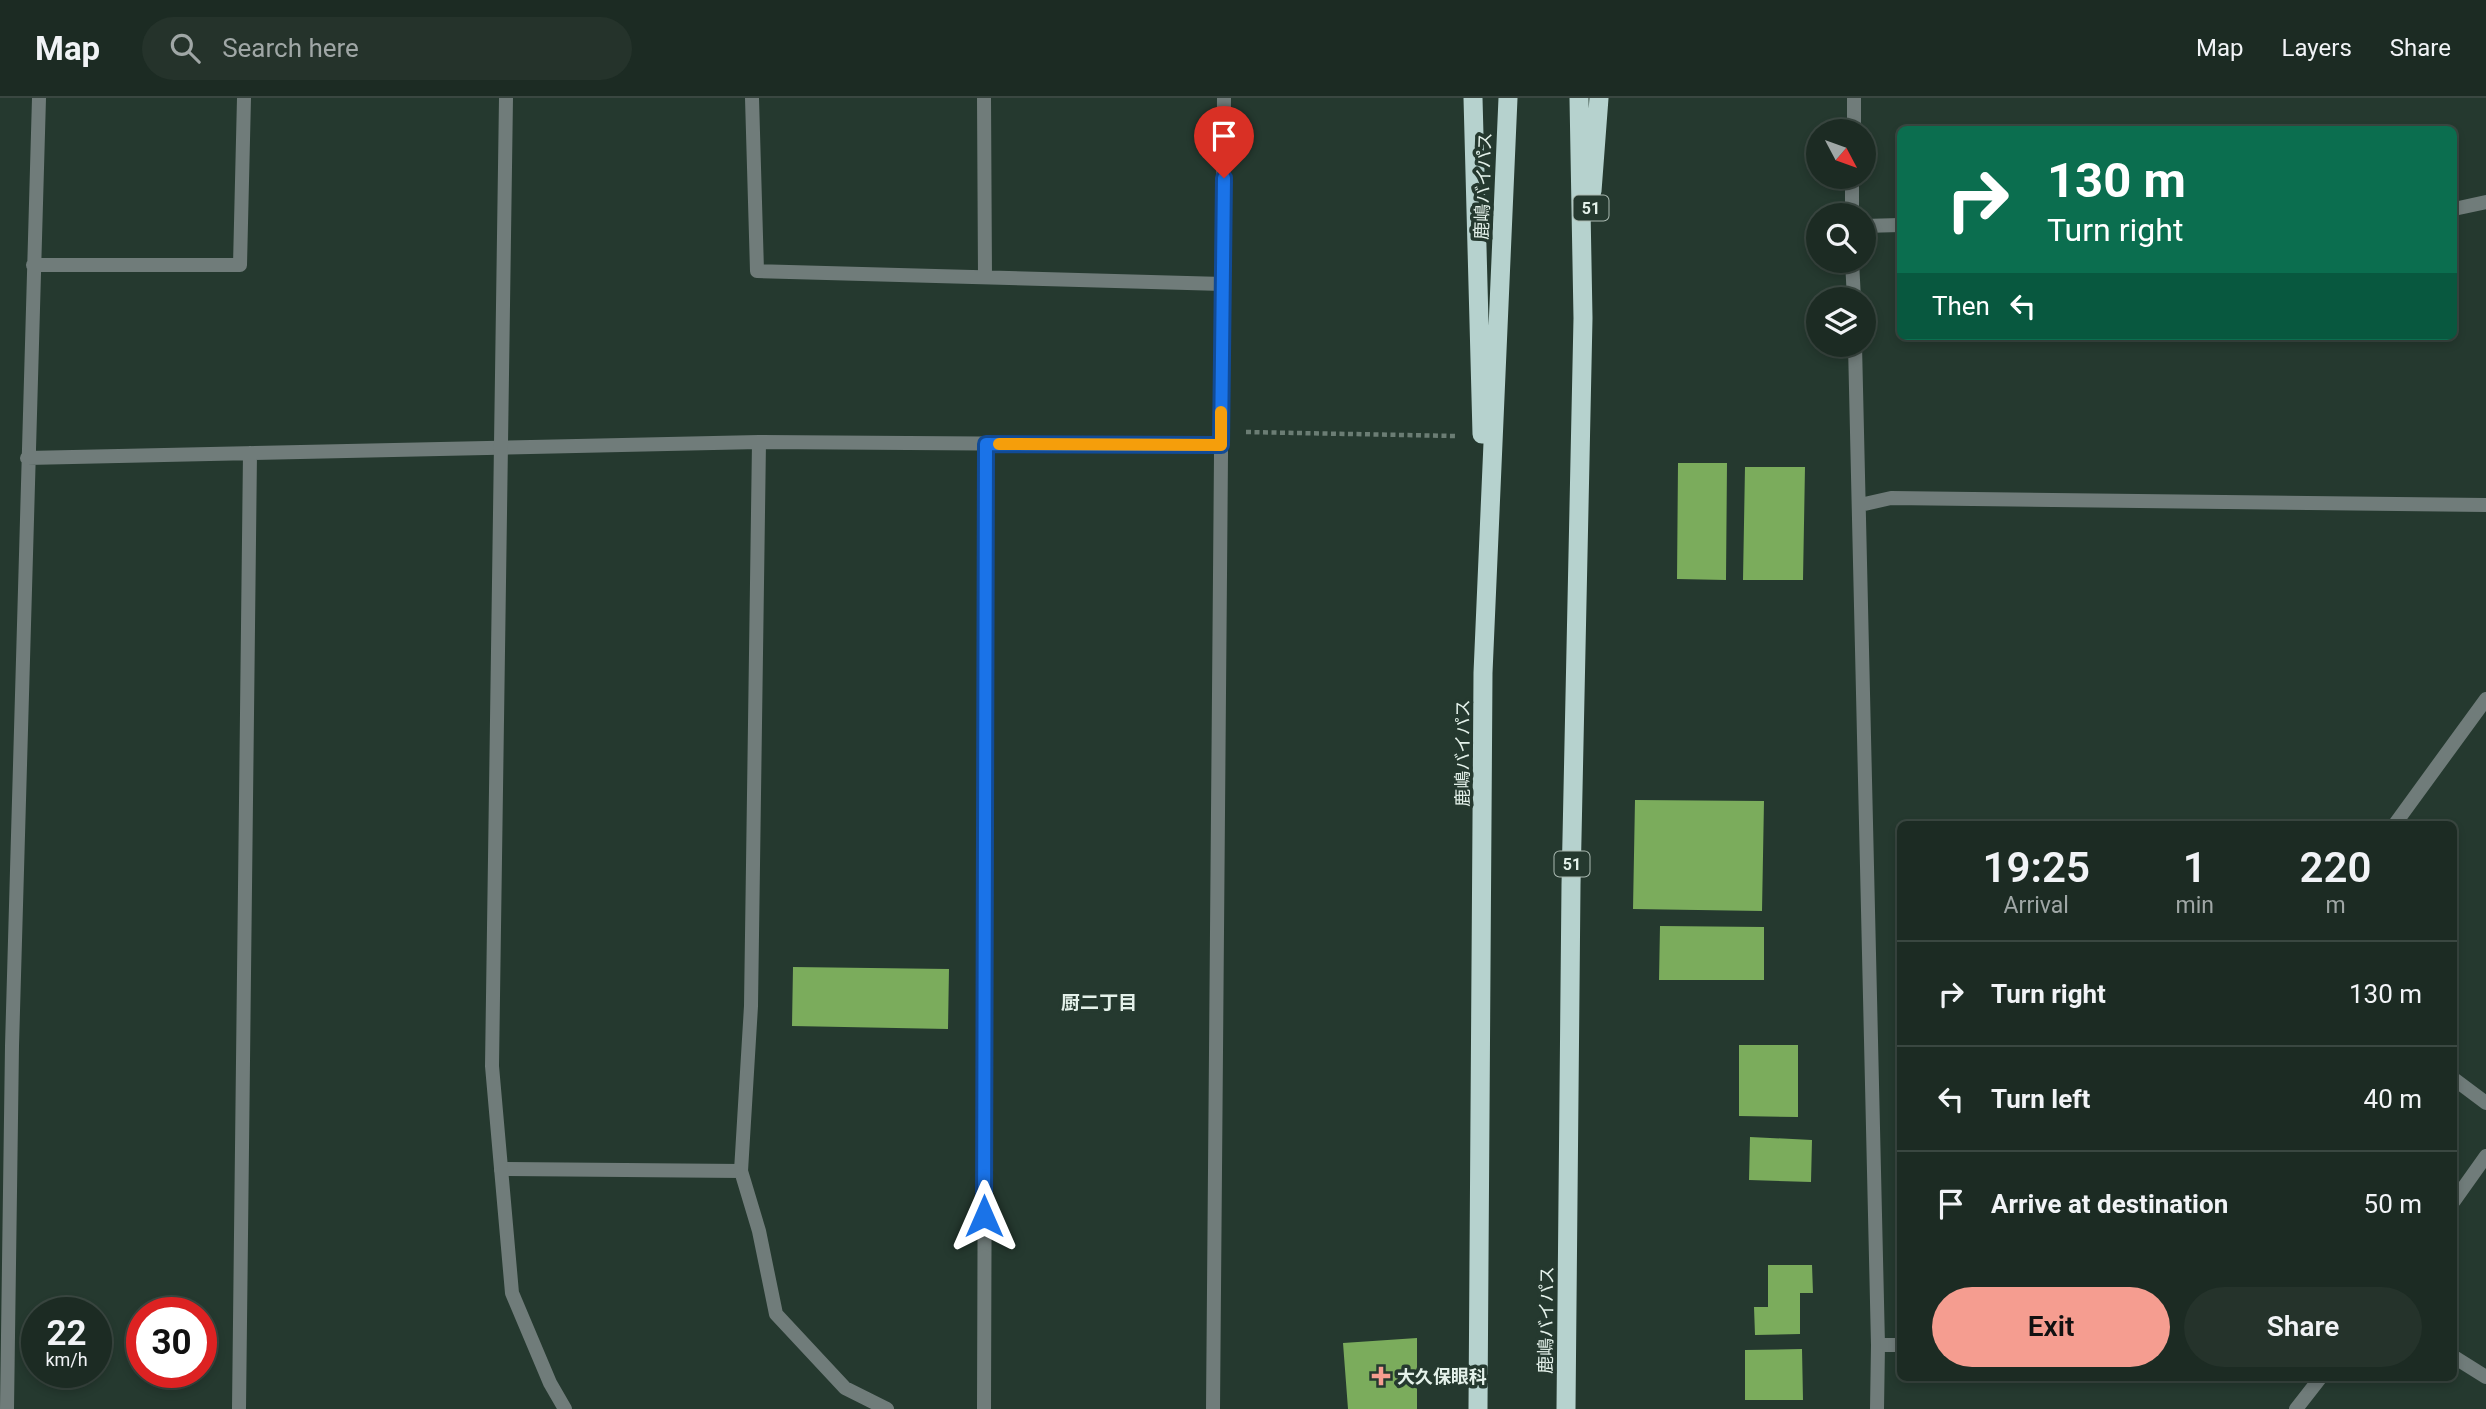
<!DOCTYPE html>
<html lang="en">
<head>
<meta charset="utf-8">
<style>
	body { margin:0; font-family:Roboto,"Noto Sans JP",sans-serif; background:#25332b; color:#f1f3f6; height:100vh; display:flex; flex-direction:column; font-size:26px; white-space:nowrap }
	* { box-sizing:border-box; margin:0 }
	p { font-size:23px; color:#a0a7a6 }
	.icon { flex:none; width:38px; height:38px; fill:none; stroke:currentColor; stroke-width:2; stroke-linecap:round; stroke-linejoin:round }
	.map { position:relative; flex:1; overflow:hidden }
	.drawer { position:absolute; left:1897px; top:723px; width:560px; height:560px; display:flex; flex-direction:column; background:#1c2b23; border-radius:10px; box-shadow:0 4px 10px #0003,0 0 0 2px #3a4741 }
	.drawer>* { flex:none }
	.guide { position:absolute; left:1897px; top:28px; width:560px; height:214px; border-radius:10px; box-shadow:0 4px 10px #0003,0 0 0 2px #3a4741; background:#0b6e4f; color:#fff; overflow:hidden }
	.needle { width:46px; rotate:131deg }
	.tools { position:absolute; left:1806px; top:21px; display:grid; gap:14px }
	.tools a { display:grid; place-items:center; width:70px; height:70px; border-radius:50%; background:#1c2b23; box-shadow:0 4px 10px #0003,0 0 0 2px #3a4741; font-size:35px }
	.speed { position:absolute; left:21px; top:1199px; display:flex; gap:14px; font-size:35px; font-weight:700; text-align:center }
	.speed>* { display:grid; place-content:center; width:91px; height:91px; border-radius:50%; background:#1c2b23; box-shadow:0 4px 10px #0003,0 0 0 2px #3a4741; line-height:1 }
	.speed small { font-size:18px; font-weight:400 }
	.speed .limit { border:10px solid #d22; background:#fff; color:#111 }
	.pin { position:absolute; display:grid; place-items:center; width:60px; height:60px; color:#fff; margin:-72px -30px; border-radius:50% 50% 50% 0; rotate:-45deg; box-shadow:0 0 7px #0007 }
	.pin .icon { rotate:45deg }
	.me { position:absolute; width:77px; margin:-38px; rotate:0deg; stroke-linejoin:round; filter:drop-shadow(0 0 5px #0008) }
	.turn { display:flex; align-items:center; gap:24px; height:147px; padding:0 35px; font-size:32px }
	.turn .icon { width:91px; height:91px; stroke-width:2.5 }
	.turn b { display:block; font-size:49px; line-height:60px }
	.then { display:flex; align-items:center; height:66px; padding:0 35px; background:#0003; gap:14px; font-size:26px }
	.eta { display:flex; justify-content:space-evenly; align-items:center; height:119px; text-align:center }
	.eta b { font-size:42px; font-weight:600; line-height:49px }
	.button { display:flex; gap:14px; margin-top:auto; padding:14px 35px }
	.button a { flex:1; height:80px; border-radius:42px; background:#f59d90; color:#111; font-size:28px; font-weight:600; line-height:80px; text-align:center }
	.button a+a { background:#25332b; color:#f1f3f6 }
	ul { padding:0; list-style:none }
	li { display:flex; align-items:center; gap:21px; height:105px; padding:0 35px; border-top:2px solid #3a4741 }
	li div { flex:1 }
	li b { display:block; font-size:26px }
	li em { font-style:normal }
	header { display:flex; align-items:center; gap:42px; box-sizing:border-box; height:98px; padding:0 35px; background:#1c2b23; border-bottom:2px solid #3a4741 }
	header strong { font-size:33px }
	nav { display:flex; gap:38px; margin-inline-start:auto; font-size:24px }
	.search { width:490px; height:63px; background:#25332b; display:flex; align-items:center; gap:18px; box-sizing:border-box; padding:0 24px; border-radius:38px; color:#a0a7a6; font-size:26px }
	.map>svg:first-child { display:block }
	.building { fill:#7bac5c }
	.lines { fill:none; stroke-linecap:round; stroke-linejoin:round }
	.path { stroke:#6b7d74; stroke-width:4.5; stroke-dasharray:5 3.5; stroke-linecap:butt }
	.minor { stroke:#707c7a; stroke-width:14 }
	.tertiary { stroke:#707c7a; stroke-width:14 }
	.trunk { stroke:#b6d2ce; stroke-width:19 }
	.route-casing { stroke:#114b97; stroke-width:18 }
	.route { stroke:#1a73e8; stroke-width:12 }
	.slow { stroke:#f59e0b; stroke-width:12 }
	.poi-dot { fill:#f59d90; stroke:#25392f; stroke-width:2.5 }
	.labels { text-anchor:middle; dominant-baseline:central; stroke-width:7; stroke-linejoin:round; paint-order:stroke }
	.shield { fill:#25392f; stroke:#abbab2; stroke-width:2 }
	.shield-label { font-size:16px; font-weight:bold; fill:#e4f1ea }
	.street-label { font-size:18px; fill:#e4f1ea; stroke:#25392f }
	.poi-label { font-size:18px; font-weight:bold; fill:#e4f1ea; stroke:#25392f; text-anchor:start }
	.neighbourhood-label { font-size:19px; font-weight:bold; fill:#e4f1ea; stroke:#25392f }
</style>
</head>
<body>
<header>
<strong>Map</strong>
<div class="search"><svg class="icon" aria-label="search" viewBox="0 0 24 24"><circle cx="10" cy="10" r="6"/><path d="M15 15l6 6"/></svg>Search here</div>
<nav><a>Map</a><a>Layers</a><a>Share</a></nav>
</header>
<div class="map">
<svg width="2486" height="1311" viewBox="0 0 2486 1311">
	<rect width="100%" height="100%" fill="#25392f"/>
	<path class="building" d="M1678,365H1727L1726,482L1677,481Z
		M1745,369H1805L1803,482H1743Z
		M1635,702L1764,703L1762,813L1633,811Z
		M1660,828L1764,829V882H1659Z
		M793,869L949,871L948,931L792,928Z
		M1739,947H1798V1019L1739,1018Z
		M1750,1039L1812,1042L1811,1084L1749,1082Z
		M1768,1167H1812L1813,1195H1800V1236L1755,1237L1754,1209H1768Z
		M1417,1240V1311H1348L1343,1245Z
		M1802,1251L1803,1302H1745V1252Z"/>
	<g class="lines">
		<path class="path" d="M1246,334L1455,338"/>
		<path class="minor" d="M752,0L757,173L1223,186
			M984,0L985,179
			M1854,33V0
			M2454,111L2486,104
			M1852,117V79
			M1864,128L1900,127
			M1852,163L1854,201
			M33,167H240L244,0
			M1855,247L1878,1247L1877,1311
			M759,344L751,908L741,1073L759,1133L776,1216L845,1290L887,1311
			M27,360L759,344L1221,347
			M1860,407L1891,400L2486,407
			M2395,726L2486,601
			M2454,981L2486,1005
			M501,1071L741,1073
			M1878,1247H1900
			M2454,1259L2486,1279
			M7,1311L12,948L39,0
			M239,1311L250,355
			M984,1311L987,346
			M1213,1311L1224,0"/>
		<path class="tertiary" d="M506,0L492,968L512,1195L550,1285L565,1311
			M2454,1103L2486,1058
			M2296,1311L2321,1279"/>
		<path class="trunk" d="M1473,0L1482,336
			M1592,93L1599,0
			M1478,1311L1483,575L1508,0
			M1566,1311L1571,787L1583,220L1579,0"/>
	</g>
	<g class="lines">
		<g class="route-casing">
			<path id="route" d="M984,1118L986,346L1221,347L1224,80"/>
		</g>
		<use href="#route" class="route"/>
		<path class="slow" d="M999,346L1221,347V314"/>
	</g>
	<path class="poi-dot" d="M1377.5 1267.5h7v7h7v7h-7v7h-7v-7h-7v-7h7z"/>
	<g class="labels">
		<g class="shield">
			<rect x="1573.5" y="97.5" width="35" height="25" rx="5"/>
			<rect x="1554.5" y="753.5" width="35" height="25" rx="5"/>
		</g>
		<g class="shield-label">
			<text x="1591" y="110">51</text>
			<text x="1572" y="766">51</text>
		</g>
		<g class="street-label">
			<text transform="translate(1483 88) rotate(-88)">鹿嶋バイパス</text>
			<text transform="translate(1462 655) rotate(-90)">鹿嶋バイパス</text>
			<text transform="translate(1546 1222) rotate(-89)">鹿嶋バイパス</text>
		</g>
		<g class="poi-label">
			<text x="1397" y="1278">大久保眼科</text>
		</g>
		<g class="neighbourhood-label">
			<text x="1099" y="904">厨二丁目</text>
		</g>
	</g>
</svg>
<div class="tools">
<a><svg class="needle" viewBox="-14 -14 28 28"><path d="M0-13l5 13h-10z" fill="#e53935"/><path d="M0 13l5-13h-10z" fill="#a0a7a6"/></svg></a>
<a><svg class="icon" aria-label="search" viewBox="0 0 24 24"><circle cx="10" cy="10" r="6"/><path d="M15 15l6 6"/></svg></a>
<a><svg class="icon" aria-label="layers" viewBox="0 0 24 24"><path d="M12 4l9 5-9 5-9-5zM3 14l9 5 9-5"/></svg></a>
</div>
<div class="speed"><div>22<small>km/h</small></div><div class="limit">30</div></div>
<div class="pin" style="left:1224px;top:80px;background:#d93025"><svg class="icon" aria-label="arrive" viewBox="0 0 24 24"><path d="M6 21V4h12l-3 4 3 4H6"/></svg></div>
<svg class="me" style="left:984px;top:1118px" viewBox="-20 -20 40 40"><path d="M0-17L14 15 0 8-14 15z" fill="#1a73e8" stroke="#fff" stroke-width="4"/></svg>
<div class="guide">
<div class="turn"><svg class="icon" aria-label="right" viewBox="0 0 24 24"><path d="M7 20v-9h11M14 6l5 5-5 5"/></svg><div><b>130 m</b>Turn right</div></div>
<div class="then">Then<svg class="icon" aria-label="left" viewBox="0 0 24 24"><path d="M17 20v-9H6M10 6l-5 5 5 5"/></svg></div>
</div>
<section class="drawer">
<div class="eta">
<div><b>19:25</b><p>Arrival</p></div>
<div><b>1</b><p>min</p></div>
<div><b>220</b><p>m</p></div>
</div>
<ul>
<li><svg class="icon" aria-label="right" viewBox="0 0 24 24"><path d="M7 20v-9h11M14 6l5 5-5 5"/></svg><div><b>Turn right</b></div><em>130 m</em></li>
<li><svg class="icon" aria-label="left" viewBox="0 0 24 24"><path d="M17 20v-9H6M10 6l-5 5 5 5"/></svg><div><b>Turn left</b></div><em>40 m</em></li>
<li><svg class="icon" aria-label="arrive" viewBox="0 0 24 24"><path d="M6 21V4h12l-3 4 3 4H6"/></svg><div><b>Arrive at destination</b></div><em>50 m</em></li>
</ul>
<div class="button"><a>Exit</a><a>Share</a></div>
</section>
</div>
</body>
</html>
